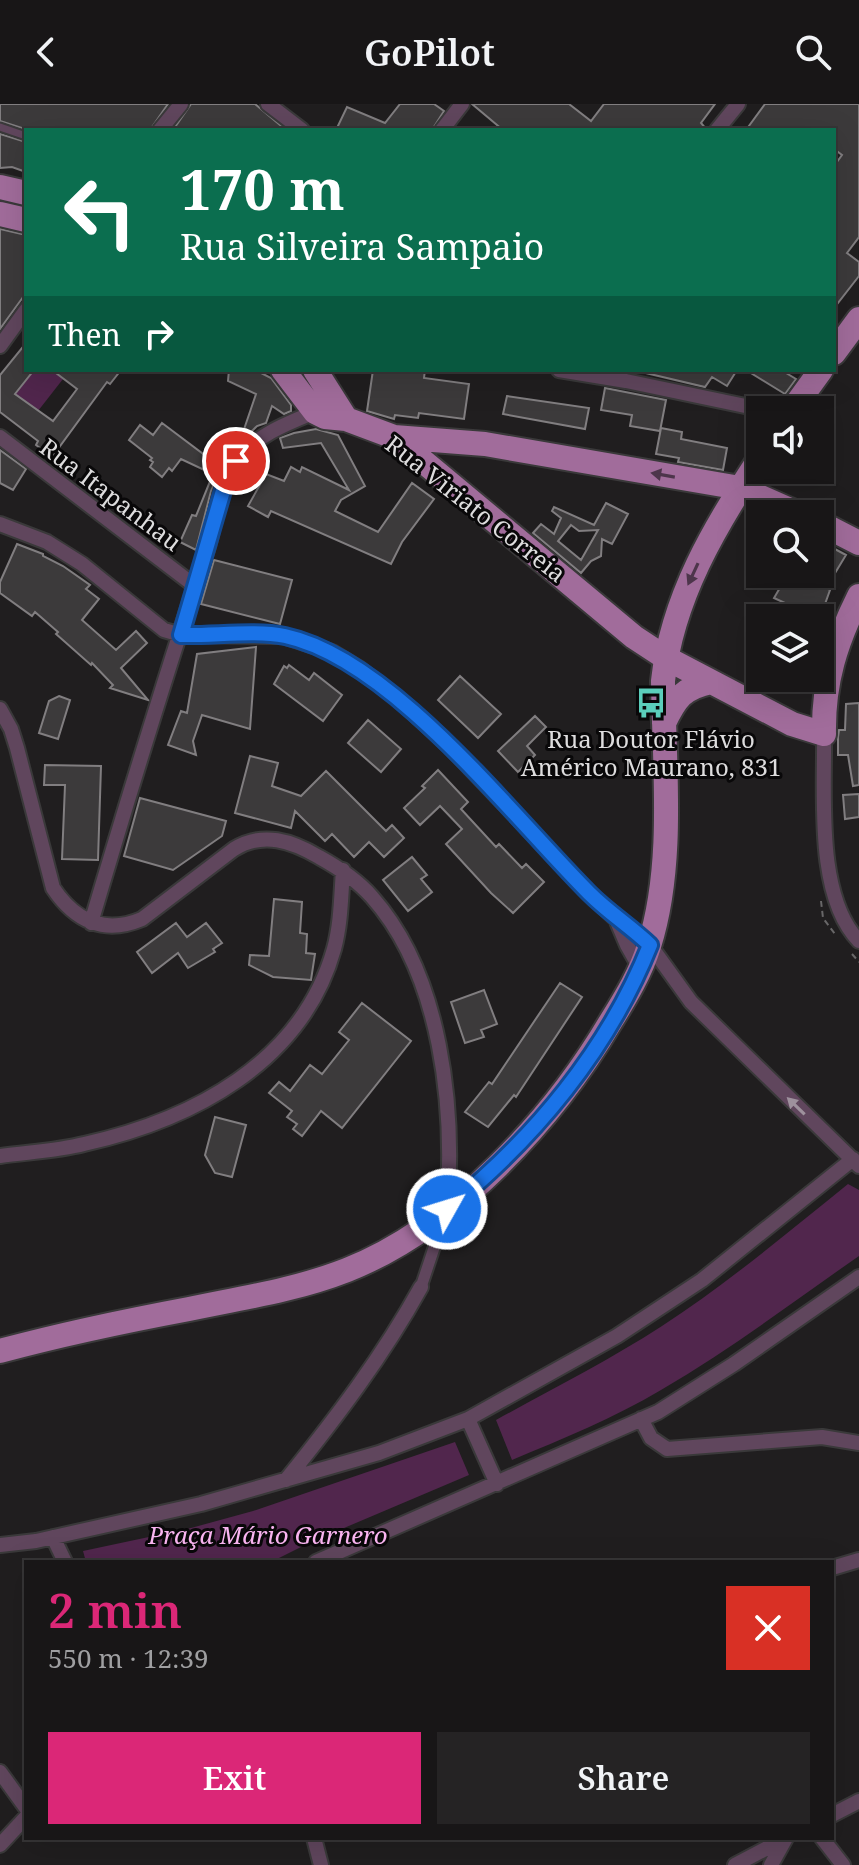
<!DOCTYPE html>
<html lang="en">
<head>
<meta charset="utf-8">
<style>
	body { margin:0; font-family:"Noto Serif",serif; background:#252324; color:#f1f3f6; height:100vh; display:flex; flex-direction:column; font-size:30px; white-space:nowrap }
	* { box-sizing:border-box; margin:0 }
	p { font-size:26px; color:#9f9fa1 }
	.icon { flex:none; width:44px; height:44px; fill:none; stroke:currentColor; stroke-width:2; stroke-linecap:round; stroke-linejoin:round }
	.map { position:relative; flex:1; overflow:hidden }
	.details { position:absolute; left:24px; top:1456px; width:810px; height:280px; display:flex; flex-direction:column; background:#181617; border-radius:0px; box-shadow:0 8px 32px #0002,0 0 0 2px #363536 }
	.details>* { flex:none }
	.guide { position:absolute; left:24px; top:24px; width:812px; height:244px; border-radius:0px; box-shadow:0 8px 32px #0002,0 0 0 2px #363536; background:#0b6e4f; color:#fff; overflow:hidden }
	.tools { position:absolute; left:746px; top:292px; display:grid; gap:16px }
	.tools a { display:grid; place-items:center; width:88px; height:88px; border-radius:0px; background:#181617; box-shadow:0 8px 32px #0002,0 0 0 2px #363536; font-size:40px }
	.pin { position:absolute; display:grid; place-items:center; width:68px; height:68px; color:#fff; margin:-34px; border:4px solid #fff; border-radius:50%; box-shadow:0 2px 8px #0007 }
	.me { position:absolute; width:88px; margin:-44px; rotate:51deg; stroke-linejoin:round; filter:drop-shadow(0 0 6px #0008) }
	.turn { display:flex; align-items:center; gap:28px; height:168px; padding:0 24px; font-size:36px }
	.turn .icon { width:104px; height:104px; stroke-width:2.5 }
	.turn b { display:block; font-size:56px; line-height:68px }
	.then { display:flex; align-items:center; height:76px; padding:0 24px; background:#0003; gap:16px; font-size:30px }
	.round { display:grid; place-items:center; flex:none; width:84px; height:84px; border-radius:0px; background:#252324 }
	.head { display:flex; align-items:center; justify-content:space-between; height:136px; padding:0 24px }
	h1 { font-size:48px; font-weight:600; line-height:60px; color:#db2777 }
	.cta { display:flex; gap:16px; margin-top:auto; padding:16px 24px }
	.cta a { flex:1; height:92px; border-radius:0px; background:#db2777; color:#fff; font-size:32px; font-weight:600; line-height:92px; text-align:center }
	.cta a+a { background:#252324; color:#f1f3f6 }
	header { display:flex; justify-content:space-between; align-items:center; height:104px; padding:0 24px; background:#181617; font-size:36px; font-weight:600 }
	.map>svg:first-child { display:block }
	.green { fill:#51264d }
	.building { fill:#3c3a3b; stroke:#817e80; stroke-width:2; fill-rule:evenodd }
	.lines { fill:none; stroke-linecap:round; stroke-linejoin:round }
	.service-casing { stroke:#3a393a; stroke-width:11 }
	.pedestrian-casing { stroke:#3a393a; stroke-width:15 }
	.minor-casing { stroke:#3a393a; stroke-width:18 }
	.primary-casing { stroke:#3a393a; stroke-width:28 }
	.path { stroke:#686768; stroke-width:2; stroke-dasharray:6 4; stroke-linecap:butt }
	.service { stroke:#60465d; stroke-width:7 }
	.pedestrian { stroke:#60465d; stroke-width:11 }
	.minor { stroke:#60465d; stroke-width:14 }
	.primary { stroke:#a16c9b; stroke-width:24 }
	.oneway { fill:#4d354b }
	.oneway2 { fill:#9e919d }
	.route-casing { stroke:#114b97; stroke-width:20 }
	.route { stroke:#1a73e8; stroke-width:14 }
	.labels { text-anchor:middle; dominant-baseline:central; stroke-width:6; stroke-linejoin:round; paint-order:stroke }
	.street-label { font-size:24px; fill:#dddcdd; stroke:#090809 }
	.poi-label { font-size:24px; fill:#dddcdd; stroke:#090809 }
	.park-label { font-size:24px; font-style:italic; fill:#f9b4f0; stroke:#090809 }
</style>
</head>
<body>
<header><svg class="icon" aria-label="back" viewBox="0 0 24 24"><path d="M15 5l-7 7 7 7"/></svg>GoPilot<svg class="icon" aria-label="search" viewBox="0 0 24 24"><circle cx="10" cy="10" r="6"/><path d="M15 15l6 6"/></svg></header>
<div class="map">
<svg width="859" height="1761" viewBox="0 0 859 1761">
	<rect width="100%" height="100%" fill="#201e1f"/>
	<path class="green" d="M34,266H52L63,275L38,307L15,290Z
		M848,1080L859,1086V1152C794,1197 730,1246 661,1286C614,1314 562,1335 512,1356L496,1316C552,1285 608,1257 662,1222C728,1179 787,1129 848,1080Z
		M455,1338L469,1371L311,1438L271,1458H86L83,1447L191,1424L253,1407Z"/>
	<path class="building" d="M0,0H168L150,26H28L0,17Z
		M191,0H255L286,26H173Z
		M400,0H434L444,7L432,26H336L347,3L385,19Z
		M472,0H569L591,17L604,0H715L701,19L707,26H503Z
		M765,0H859V133L847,149L859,158V172L834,204V62L842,51L834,45V26H746Z
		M0,30L26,38V68L12,63L0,64Z
		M0,125L26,131V189L0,225Z
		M26,239V266H34L15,290L53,317L77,285L52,266H121L110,280L107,278L52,353L36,341L38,337L0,308V271Z
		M229,266H262L261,269L271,274L291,301V307L284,310L272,302L266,319L257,322L239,340L256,290L228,277Z
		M373,266H425L424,274L469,280L464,315L419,309L418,314L395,311L394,315L367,307Z
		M633,266H737L727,282L712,273L705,283Z
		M746,266H781L796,275L785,290Z
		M605,284L666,296L660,327L630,322L632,311L601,306Z
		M507,292L589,304L585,325L503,310Z
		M162,319L206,352L209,348L226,354L211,387L196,446L180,438L192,411L196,412L213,370L181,355L172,367L169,364L162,373L150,363L153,358L150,356L152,354L129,336L140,321L153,331Z
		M661,324L682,328L681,335L727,344L723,366L678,358L679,354L656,350Z
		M316,325L338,331L365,382L341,396L335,407L378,428L412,379L434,395L402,438L391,460L271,407L268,413L248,402L266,370L284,377L291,363L300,368L302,363L349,386L321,339L283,344L280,334L294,329Z
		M0,346L26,365L13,386L0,379Z
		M606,399L628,410L612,440L602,435L601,452L591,457L581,469L533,429L541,420L554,430L561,414L552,407L554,403L594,421ZM571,421L579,427L598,426L581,456L558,437Z
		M820,437L846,451L826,484L830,486L820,514H776L785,499L774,494L788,470H820Z
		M17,440L43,450V452L63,462L90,481L86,485L99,495L82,516L116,546L136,527L147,539L121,564L148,596L110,584L113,581L92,559L91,561L56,530L58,528L35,508L32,512L0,489V478Z
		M214,456L292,476L280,520L201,500Z
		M256,543L250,625L202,611L193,637L196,651L168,641L181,607L187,609L197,550Z
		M289,561L309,576L314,569L342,591L323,617L274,580L284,562L287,564Z
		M460,572L501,610L478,634L438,596Z
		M59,592L70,596L58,635L39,629L49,597Z
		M859,599V681L853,682L848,651H838V633L839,626H845L846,600Z
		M535,612L546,623L527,642L535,651L518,668L498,647Z
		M368,616L401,645L381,668L348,639Z
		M250,652L278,659L272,682L301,692L326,667L386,727L392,721L404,734L384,753L369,738L354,753L332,730L325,737L295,707L291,724L235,709Z
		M45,661L101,662L98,756L62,755L65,681H44Z
		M438,666L468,698L461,705L496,743L499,740L522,764L526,760L544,778L513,809L491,789L446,740L462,725L440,702L420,721L404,704L425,684L422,682Z
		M859,690V713L845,715L843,691Z
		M140,694L226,717L222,732L173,766L124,752Z
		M412,753L427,771L421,775L432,788L408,807L383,776Z
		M274,795L302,798L300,829L307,830L306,849L315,850L311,876L273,873L249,861L250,851L269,852Z
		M176,819L187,833L206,819L222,839L213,845L215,848L188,864L178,849L152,869L137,848Z
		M560,879L582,893L516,993L514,991L488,1023L465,1008L489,978L492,980Z
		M484,886L497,920L481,926L484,933L465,939L451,898Z
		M362,899L411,937L342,1024L321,1007L302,1032L293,1025L297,1020L287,1013L292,1007L269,989L279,978L290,987L310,961L322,970L349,936L339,928Z
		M215,1013L246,1021L232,1073L215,1069L205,1051Z"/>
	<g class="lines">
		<g class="service-casing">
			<path id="service" d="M0,23L26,32"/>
		</g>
		<g class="pedestrian-casing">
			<path id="pedestrian" d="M421,1183L445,1111"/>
		</g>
		<g class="minor-casing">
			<path id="minor" d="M268,0L302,26
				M160,26L181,0
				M442,26L462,0
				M717,26L738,0
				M0,242L26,206
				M559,266L626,277L764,306
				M0,333L195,482
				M0,420L47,438L82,460L164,526L181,531L283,532L332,548L360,565L398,595L450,643L589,789L616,815L650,841L691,898L859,1062
				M0,605L11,625L17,644L53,784C75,817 104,831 142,815L234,745C263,727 292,737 319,753C339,764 358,777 372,793C442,872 455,1004 447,1105
				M824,630C825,689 815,792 859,837
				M616,815L627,841L640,864
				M91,819C128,694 166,570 207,446C216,419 217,383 234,360C254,332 285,320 315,308
				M0,1052C28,1048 57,1047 84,1040C192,1016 302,959 334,845C341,819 341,793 343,766
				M468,1315L497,1380
				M641,1315L651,1334L667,1345L822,1333L859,1339
				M286,1376C336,1314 383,1252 421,1183
				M53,1433L65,1458
				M0,1441L36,1437L201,1400L379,1349L468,1315L617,1232L702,1176L853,1055
				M316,1458L658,1308L734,1260L859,1173
				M832,1464L859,1456
				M0,1668L26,1704
				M832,1711L859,1697
				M314,1734L321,1761
				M822,1734L843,1761
				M0,1741L26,1713
				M735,1761L786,1734
				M771,1761L786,1734"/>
		</g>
		<g class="primary-casing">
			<path id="primary" d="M0,83L26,89
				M0,110L26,116
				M834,249L859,215
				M283,266L315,308L325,313L346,315L394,333L634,533L666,554L792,620L824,630C823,578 836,538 859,492
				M315,266L346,315
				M792,306L821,266
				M394,333L485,340L740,384L799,410
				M820,419L859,439
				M664,619C676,594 683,584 711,578
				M0,1247C63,1230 125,1217 189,1205C242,1194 296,1186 347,1166C454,1124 554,1014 611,917C626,893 641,868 649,842C675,760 664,662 663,577C672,494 715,422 760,354"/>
		</g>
		<path class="path" d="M821,797L823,814L835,830
			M852,850L859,858"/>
		<use href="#service" class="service"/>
		<use href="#pedestrian" class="pedestrian"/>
		<use href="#minor" class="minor"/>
		<use href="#primary" class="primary"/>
	</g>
	<defs><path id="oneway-solid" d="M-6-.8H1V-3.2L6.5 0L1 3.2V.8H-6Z" transform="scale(2)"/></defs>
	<g class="oneway">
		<use href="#oneway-solid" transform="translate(663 371) rotate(-170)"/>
		<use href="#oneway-solid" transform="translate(693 470) rotate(115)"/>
	</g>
	<use class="oneway2" href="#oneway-solid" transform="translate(796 1002) rotate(-136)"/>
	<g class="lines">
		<g class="route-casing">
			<path id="route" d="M236,357L227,373L181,531C213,532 255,526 285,532C392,555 512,712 589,789C609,809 630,822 650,841C608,946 534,1035 447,1105"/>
		</g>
		<use href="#route" class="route"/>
	</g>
	<defs>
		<g id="bus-bare" transform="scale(2.4)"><path d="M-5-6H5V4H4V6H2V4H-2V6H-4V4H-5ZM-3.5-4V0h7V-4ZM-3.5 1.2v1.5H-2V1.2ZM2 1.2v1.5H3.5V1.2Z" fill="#5bcebb" stroke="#090809" stroke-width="2.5" paint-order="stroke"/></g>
	</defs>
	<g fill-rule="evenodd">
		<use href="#bus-bare" x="651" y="599"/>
	</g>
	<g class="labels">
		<g class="street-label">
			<text transform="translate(111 390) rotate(37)">Rua Itapanhau</text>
			<text transform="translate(476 404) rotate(38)">Rua Viriato Correia</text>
		</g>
		<g class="poi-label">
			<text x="651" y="634">Rua Doutor Flávio<tspan x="651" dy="28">Américo Maurano, 831</tspan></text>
		</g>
		<g class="park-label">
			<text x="268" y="1430">Praça Mário Garnero</text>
		</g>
	</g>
</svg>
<div class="tools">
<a><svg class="icon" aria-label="sound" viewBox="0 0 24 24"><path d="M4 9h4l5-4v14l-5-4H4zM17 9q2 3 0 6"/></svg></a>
<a><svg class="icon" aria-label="search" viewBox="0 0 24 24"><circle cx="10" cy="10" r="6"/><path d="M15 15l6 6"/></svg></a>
<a><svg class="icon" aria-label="layers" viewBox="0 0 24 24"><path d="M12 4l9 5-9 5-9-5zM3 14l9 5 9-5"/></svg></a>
</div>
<div class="pin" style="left:236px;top:357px;background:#d93025"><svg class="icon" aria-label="arrive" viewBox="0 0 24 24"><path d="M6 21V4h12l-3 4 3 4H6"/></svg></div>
<svg class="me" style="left:447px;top:1105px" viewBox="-20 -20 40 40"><circle r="17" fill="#1a73e8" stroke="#fff" stroke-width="3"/><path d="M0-11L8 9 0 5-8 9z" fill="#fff"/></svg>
<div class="guide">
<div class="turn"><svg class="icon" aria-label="left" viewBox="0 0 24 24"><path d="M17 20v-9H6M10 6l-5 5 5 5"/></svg><div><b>170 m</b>Rua Silveira Sampaio</div></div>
<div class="then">Then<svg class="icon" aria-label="right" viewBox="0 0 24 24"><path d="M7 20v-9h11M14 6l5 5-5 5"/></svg></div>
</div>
<section class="details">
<div class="head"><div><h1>2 min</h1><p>550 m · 12:39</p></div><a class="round" style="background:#d93025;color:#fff"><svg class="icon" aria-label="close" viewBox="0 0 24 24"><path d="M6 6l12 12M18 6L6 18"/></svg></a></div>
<div class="cta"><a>Exit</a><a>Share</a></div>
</section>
</div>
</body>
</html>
